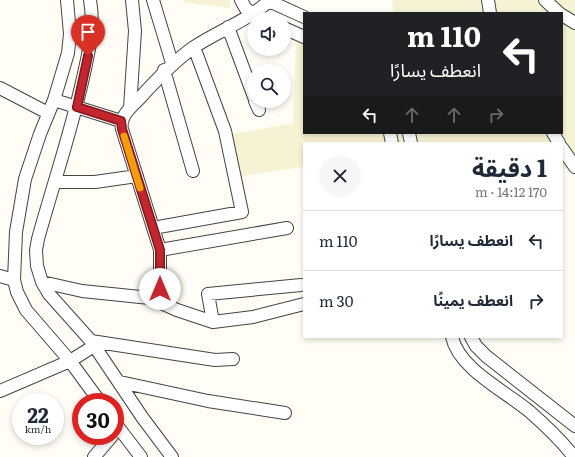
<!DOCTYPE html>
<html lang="ar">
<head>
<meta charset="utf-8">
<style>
	body { margin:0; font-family:Literata,"Noto Sans Arabic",serif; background:#f6f6f7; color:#1f2937; direction:rtl; height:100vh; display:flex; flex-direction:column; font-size:15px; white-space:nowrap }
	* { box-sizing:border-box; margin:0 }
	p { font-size:13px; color:#747a83 }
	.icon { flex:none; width:22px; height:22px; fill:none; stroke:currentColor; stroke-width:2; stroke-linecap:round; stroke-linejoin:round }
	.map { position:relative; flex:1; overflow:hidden; direction:ltr }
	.drawer { position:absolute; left:303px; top:142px; width:260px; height:196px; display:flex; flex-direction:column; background:#fff; border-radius:0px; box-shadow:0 2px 6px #0003; direction:rtl }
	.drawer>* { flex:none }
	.hud { position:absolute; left:303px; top:12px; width:260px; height:122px; border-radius:0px; box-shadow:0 2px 6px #0003; direction:rtl; background:#202124; color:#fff; overflow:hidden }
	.tools { position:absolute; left:247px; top:12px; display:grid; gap:8px }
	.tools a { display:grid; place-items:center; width:44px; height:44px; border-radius:50%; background:#fff; box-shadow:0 2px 6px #0003; font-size:20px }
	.speed { position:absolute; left:12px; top:393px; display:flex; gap:8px; font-size:20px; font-weight:700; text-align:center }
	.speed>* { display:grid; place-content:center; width:52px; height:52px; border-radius:50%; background:#fff; box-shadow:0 2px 6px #0003; line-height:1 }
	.speed small { font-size:10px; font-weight:400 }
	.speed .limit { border:6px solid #d22; background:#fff; color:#111 }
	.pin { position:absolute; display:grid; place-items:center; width:34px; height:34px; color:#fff; margin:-41px -17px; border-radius:50% 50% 50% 0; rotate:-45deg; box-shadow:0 0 4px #0007 }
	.pin .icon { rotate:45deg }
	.me { position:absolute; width:44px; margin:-22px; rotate:0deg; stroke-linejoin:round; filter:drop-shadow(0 0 3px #0008) }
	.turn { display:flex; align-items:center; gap:14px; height:84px; padding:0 16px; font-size:18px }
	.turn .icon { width:52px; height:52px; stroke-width:2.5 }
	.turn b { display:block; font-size:28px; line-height:34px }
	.lanes { display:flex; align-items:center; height:38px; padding:0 16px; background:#0003; justify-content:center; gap:20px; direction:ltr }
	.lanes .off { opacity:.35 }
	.round { display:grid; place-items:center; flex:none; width:42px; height:42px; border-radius:21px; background:#f6f6f7 }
	.overview { display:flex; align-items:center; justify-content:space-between; height:68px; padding:0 16px }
	h1 { font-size:24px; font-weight:700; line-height:30px }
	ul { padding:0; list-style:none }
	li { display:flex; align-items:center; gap:12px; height:60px; padding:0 16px; border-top:1px solid #e0e1e3 }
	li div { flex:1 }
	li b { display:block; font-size:15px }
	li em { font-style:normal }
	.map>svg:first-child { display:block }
	.farmland { fill:#f6f3d4 }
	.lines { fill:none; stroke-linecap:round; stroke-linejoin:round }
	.minor-casing { stroke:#444; stroke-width:14 }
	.minor { stroke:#fff; stroke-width:12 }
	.route-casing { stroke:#7f191e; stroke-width:10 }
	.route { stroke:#c4262e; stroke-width:7 }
	.slow { stroke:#f59e0b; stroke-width:7 }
</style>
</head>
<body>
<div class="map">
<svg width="575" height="457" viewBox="0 0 575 457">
	<rect width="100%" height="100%" fill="#fffdf5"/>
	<path class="farmland" d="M183,0H230L229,8L184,2Z
		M392,0H575V166L562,169V143H304V169L303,167L232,178L222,136L293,123L296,42L304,41V133H562V13H394Z"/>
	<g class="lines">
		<g class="minor-casing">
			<path id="minor" d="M67,0L70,34L68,53L54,100L40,134L25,179L16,232L14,280L17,292L26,310L70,361L100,402
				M90,0C95,29 89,50 83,78C71,132 53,185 38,239L36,250L37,266L42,282L49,294L91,341L142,417L172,457
				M153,0L172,63
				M241,0L246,9L263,19
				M488,0L490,13
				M545,0L559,13
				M562,15L575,23
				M228,27L254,97
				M284,28L304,37
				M164,70L193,171
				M0,88L48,113
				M54,100L121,121
				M255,101L259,110
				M130,108L135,31L132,0
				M390,133L392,143
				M409,133L411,143
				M553,133L559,143
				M562,148L575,167
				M56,182H95L137,176
				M153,228L242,212L225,131L194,47
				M160,250L287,228
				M0,276L14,280
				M42,282L82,291L150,298L177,310L213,322L253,317L304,304
				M160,301V250L122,129C119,117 131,107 139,99C156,80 173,62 194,47C218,31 247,21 269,1L304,17
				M213,322L208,294L301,285
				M452,337C459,369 505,391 529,411C545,425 561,440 574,457
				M471,337L476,346L486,356L575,426
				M91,341L215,360L233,359
				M120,382L208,401L285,413
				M0,391L70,361L94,346
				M115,423L141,457
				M94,457L112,436"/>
		</g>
		<use href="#minor" class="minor"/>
	</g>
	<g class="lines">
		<g class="route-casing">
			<path id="route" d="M88,56L77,107L121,121L122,129L160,250V289"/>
		</g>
		<use href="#route" class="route"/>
		<path class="slow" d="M124,136L140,188"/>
	</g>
</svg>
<div class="tools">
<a><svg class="icon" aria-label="sound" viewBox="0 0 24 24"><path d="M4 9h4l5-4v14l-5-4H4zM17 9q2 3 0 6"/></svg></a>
<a><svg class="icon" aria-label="search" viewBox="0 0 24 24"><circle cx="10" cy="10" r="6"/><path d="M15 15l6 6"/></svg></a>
</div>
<div class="speed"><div>22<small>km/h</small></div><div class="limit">30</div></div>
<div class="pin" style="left:88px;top:56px;background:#d93025"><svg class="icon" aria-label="arrive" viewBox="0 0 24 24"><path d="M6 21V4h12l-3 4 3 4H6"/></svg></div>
<svg class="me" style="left:160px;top:289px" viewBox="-20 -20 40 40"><circle r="19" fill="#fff"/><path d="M0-13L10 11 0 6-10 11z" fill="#c4262e"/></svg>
<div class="hud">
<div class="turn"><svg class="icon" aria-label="left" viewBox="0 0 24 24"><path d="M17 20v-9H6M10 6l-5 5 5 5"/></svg><div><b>110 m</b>انعطف يسارًا</div></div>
<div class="lanes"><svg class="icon" aria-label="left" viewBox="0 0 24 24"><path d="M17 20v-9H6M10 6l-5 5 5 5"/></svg><svg class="icon off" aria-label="ahead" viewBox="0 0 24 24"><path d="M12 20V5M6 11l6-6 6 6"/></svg><svg class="icon off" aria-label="ahead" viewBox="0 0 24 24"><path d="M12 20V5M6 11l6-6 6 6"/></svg><svg class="icon off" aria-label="right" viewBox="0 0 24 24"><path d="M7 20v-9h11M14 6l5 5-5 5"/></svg></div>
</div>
<section class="drawer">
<div class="overview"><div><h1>1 دقيقة</h1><p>170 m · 14:12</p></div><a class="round"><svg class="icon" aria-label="close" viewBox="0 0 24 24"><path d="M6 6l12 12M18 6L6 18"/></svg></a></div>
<ul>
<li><svg class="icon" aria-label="left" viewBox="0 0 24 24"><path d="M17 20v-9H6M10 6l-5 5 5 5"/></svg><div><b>انعطف يسارًا</b></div><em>110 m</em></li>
<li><svg class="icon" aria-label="right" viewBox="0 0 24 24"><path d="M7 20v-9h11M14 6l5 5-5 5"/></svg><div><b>انعطف يمينًا</b></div><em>30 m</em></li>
</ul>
</section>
</div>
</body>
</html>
